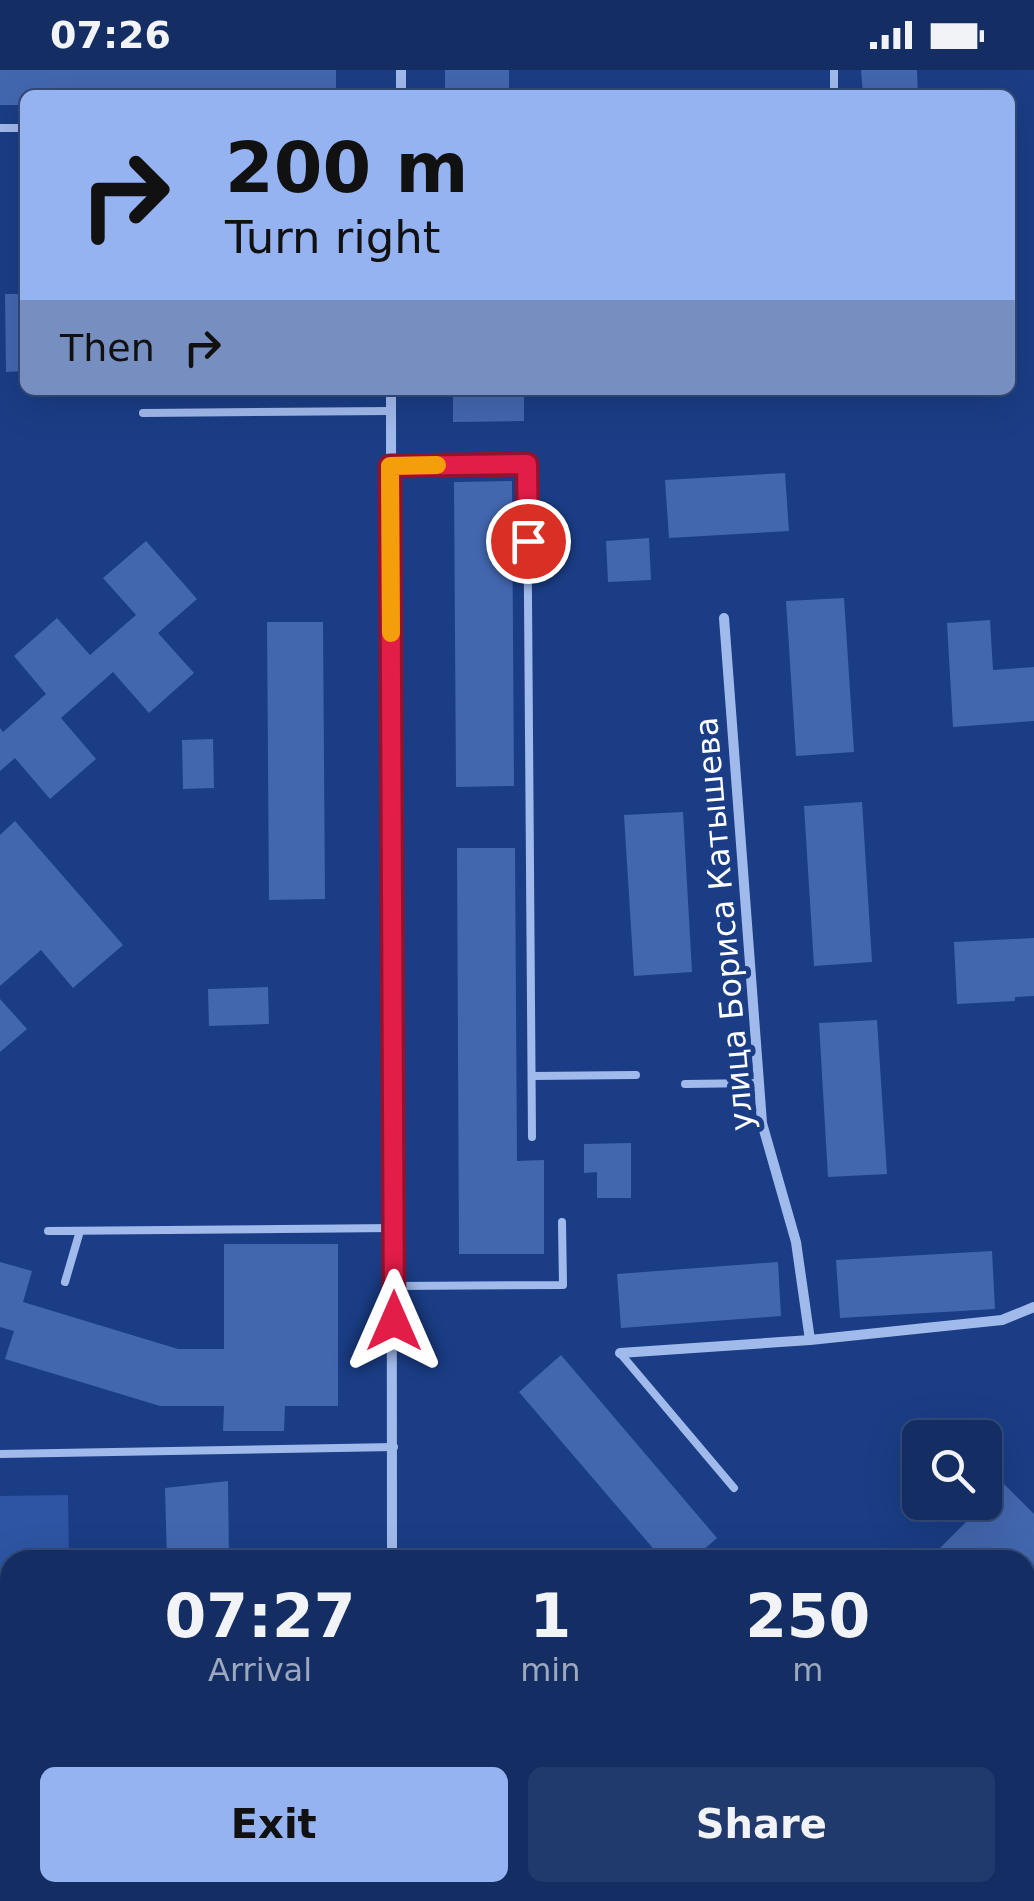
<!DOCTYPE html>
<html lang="en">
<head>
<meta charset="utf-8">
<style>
	body { margin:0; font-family:"DejaVu Sans",sans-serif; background:#213a6d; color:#f1f3f6; height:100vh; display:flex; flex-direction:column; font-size:38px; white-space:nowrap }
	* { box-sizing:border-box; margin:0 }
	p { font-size:32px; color:#9da8bf }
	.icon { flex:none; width:55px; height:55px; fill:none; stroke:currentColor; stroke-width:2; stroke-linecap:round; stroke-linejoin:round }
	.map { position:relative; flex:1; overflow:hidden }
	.side { position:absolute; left:0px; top:1480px; width:1035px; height:352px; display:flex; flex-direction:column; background:#142e64; border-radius:30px 30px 0 0; box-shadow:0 10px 40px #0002,0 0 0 2px #334a78 }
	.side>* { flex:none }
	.guide { position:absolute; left:20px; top:20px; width:995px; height:305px; border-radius:15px; box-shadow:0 10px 40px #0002,0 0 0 2px #334a78; background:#95b2f1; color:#111; overflow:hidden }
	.fabs { position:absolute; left:902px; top:1350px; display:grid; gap:20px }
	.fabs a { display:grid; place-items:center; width:100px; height:100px; border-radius:15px; background:#142e64; box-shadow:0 10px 40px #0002,0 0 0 2px #334a78; font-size:50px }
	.pin { position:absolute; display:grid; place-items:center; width:85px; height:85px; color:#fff; margin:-42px; border:5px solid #fff; border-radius:50%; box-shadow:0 2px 10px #0007 }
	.me { position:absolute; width:110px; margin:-55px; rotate:0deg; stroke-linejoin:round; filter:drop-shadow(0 0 8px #0008) }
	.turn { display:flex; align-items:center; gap:35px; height:210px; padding:0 40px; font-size:45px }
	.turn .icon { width:130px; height:130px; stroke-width:2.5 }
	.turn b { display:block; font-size:70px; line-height:85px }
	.then { display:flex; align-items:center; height:95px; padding:0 40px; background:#0003; gap:20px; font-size:38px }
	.eta { display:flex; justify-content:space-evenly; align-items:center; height:170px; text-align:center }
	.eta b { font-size:60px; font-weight:600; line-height:70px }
	.button { display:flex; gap:20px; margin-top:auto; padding:20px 40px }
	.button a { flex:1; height:115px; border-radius:15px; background:#95b2f1; color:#111; font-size:40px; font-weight:600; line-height:115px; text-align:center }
	.button a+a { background:#213a6d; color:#f1f3f6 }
	.status { display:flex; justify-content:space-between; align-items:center; height:70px; padding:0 50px; background:#142e64; direction:ltr }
	.status svg { height:28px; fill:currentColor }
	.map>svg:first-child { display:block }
	.green { fill:#2d55a3 }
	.building { fill:#4367af }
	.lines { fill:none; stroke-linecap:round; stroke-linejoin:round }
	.service { stroke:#a1baec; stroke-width:8 }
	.minor { stroke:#a1baec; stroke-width:10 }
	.route-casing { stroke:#92132f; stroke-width:25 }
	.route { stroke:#e11d48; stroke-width:18 }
	.slow { stroke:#f59e0b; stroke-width:18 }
	.labels { text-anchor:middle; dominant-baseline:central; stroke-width:10; stroke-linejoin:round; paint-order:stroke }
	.street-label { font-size:32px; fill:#fff; stroke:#1a3d85 }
</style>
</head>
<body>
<div class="status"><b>07:26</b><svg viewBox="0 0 49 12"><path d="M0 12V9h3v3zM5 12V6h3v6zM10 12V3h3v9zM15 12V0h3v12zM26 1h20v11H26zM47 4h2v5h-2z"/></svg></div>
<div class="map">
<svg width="1034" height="1831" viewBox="0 0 1034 1831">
	<rect width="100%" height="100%" fill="#1a3d85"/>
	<path class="green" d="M68,1425L69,1490H10V1595H0V1426Z
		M0,1597H10V1736H0Z"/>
	<path class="building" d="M0,0H336V25H25V35H0Z
		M445,0H509V25H445Z
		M861,0H917L918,25H863Z
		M5,224H25V301L6,302Z
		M453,320H524V351L453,352Z
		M785,403L789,461L669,468L665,410Z
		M512,411L514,716L456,717L454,412Z
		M649,468L651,510L608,512L606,471Z
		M146,471L197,529L158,563L194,603L149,643L113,602L61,648L96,689L50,729L15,688L0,701V658L3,662L46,624L14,586L57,548L90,585L136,545L103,508Z
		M844,528L854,682L796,686L786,531Z
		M990,550L993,600L1034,597V651L953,657L947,553Z
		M267,552H323L325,829L269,830Z
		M213,669L214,718L183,719L182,670Z
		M862,732L872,892L814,896L804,736Z
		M683,742L692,902L634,906L624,745Z
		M15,751L123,875L73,918L41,880L0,916V765Z
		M457,778H515L517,1091L544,1090V1184H459Z
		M1034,868V926L1015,927V931L957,934L954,872Z
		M268,917L269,954L209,956L208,919Z
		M0,929L27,959L0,982Z
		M877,950L887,1104L828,1107L819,953Z
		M631,1073V1128H597V1102L584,1103V1074Z
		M224,1174H338V1336H285L284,1361H223L224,1336H160L5,1289L14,1261L0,1257V1192L32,1201L23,1232L178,1279H224Z
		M992,1181L995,1239L840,1248L836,1190Z
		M778,1192L781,1246L621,1258L617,1204Z
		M561,1285L717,1468L692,1490H663L519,1322Z
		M228,1411L229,1490H167L165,1418Z
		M1004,1414L1034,1444V1831H854L845,1822H1025V1490H928Z
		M130,1822H195L196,1831H132Z
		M333,1822H385L374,1831H321Z"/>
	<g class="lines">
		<path class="service" d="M834,25V0
			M0,58H25
			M143,343L390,341
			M391,395L527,394L532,1067
			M532,1006L636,1005
			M685,1014L759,1013
			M48,1161L394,1158
			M65,1212L80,1161
			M394,1216L563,1215L562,1152
			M620,1283L734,1418
			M0,1384L394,1377
			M87,1831V1822"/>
		<path class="minor" d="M401,25V0
			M391,320L392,1490
			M724,548L762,1053L796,1172L810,1270
			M620,1283L810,1270L1002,1250L1034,1237
			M268,1831L279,1822"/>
	</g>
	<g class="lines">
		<g class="route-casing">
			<path id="route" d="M394,1251L390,396L527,394L528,471"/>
		</g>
		<use href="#route" class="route"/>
		<path class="slow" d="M391,563L390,396L437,395"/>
	</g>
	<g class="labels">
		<g class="street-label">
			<text transform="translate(724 854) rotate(-95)">улица Бориса Катышева</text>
		</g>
	</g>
</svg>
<div class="fabs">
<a><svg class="icon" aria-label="search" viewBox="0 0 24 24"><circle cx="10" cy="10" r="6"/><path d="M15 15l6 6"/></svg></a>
</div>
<div class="pin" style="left:528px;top:471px;background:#d93025"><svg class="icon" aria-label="arrive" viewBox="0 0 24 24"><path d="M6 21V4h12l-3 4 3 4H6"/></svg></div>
<svg class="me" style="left:394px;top:1251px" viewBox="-20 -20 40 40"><path d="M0-17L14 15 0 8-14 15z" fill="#e11d48" stroke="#fff" stroke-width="4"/></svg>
<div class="guide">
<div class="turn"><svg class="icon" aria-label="right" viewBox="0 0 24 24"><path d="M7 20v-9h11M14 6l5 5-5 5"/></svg><div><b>200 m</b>Turn right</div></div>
<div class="then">Then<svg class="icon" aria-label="right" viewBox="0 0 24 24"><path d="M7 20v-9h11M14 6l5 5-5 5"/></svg></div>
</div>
<section class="side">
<div class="eta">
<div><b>07:27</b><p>Arrival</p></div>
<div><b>1</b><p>min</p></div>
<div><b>250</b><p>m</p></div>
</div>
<div class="button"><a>Exit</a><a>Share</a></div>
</section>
</div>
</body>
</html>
